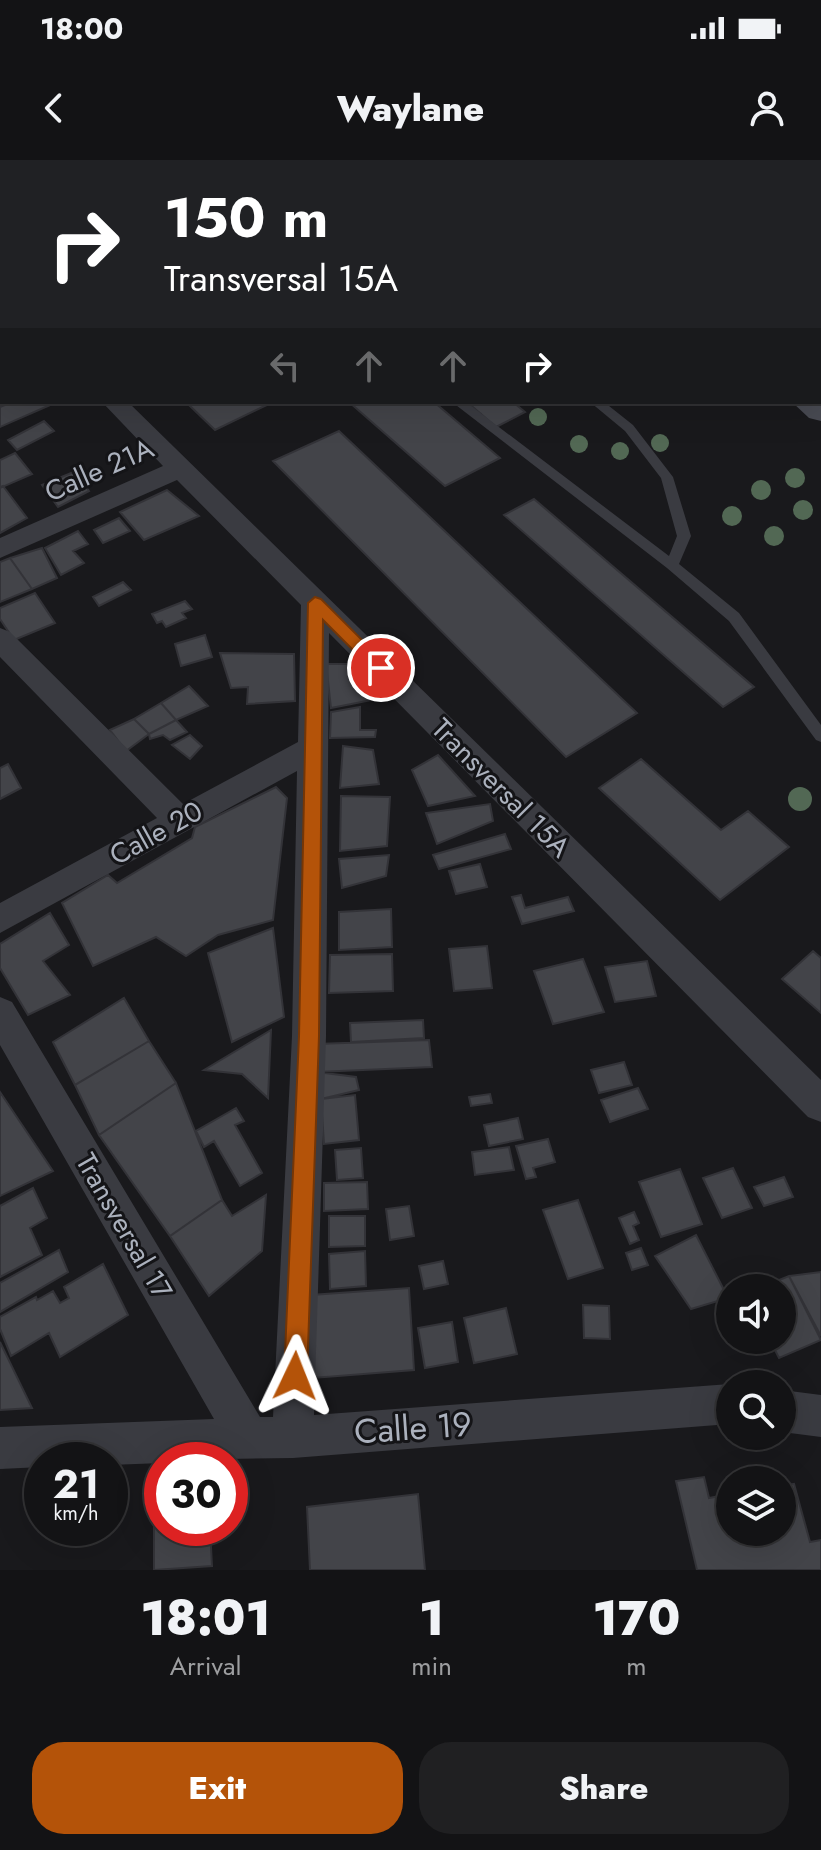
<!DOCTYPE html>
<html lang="en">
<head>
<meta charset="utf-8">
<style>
	body { margin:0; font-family:Jost,sans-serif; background:#202022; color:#f1f3f6; height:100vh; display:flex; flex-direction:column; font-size:30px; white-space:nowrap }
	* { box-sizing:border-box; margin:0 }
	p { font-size:26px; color:#9d9ea0 }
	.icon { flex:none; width:44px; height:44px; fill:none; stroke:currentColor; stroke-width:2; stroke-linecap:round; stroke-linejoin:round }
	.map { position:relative; height:1410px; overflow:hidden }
	.side { display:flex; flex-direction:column; background:#131315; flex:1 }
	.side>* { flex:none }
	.hud { position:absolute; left:0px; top:0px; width:822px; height:244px; box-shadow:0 8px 32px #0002,0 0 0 2px #323234; background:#202124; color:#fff; overflow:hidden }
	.fabs { position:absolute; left:716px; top:1114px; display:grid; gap:16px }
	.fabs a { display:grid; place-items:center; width:80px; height:80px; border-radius:50%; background:#131315; box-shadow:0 8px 32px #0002,0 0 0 2px #323234; font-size:40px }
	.speed { position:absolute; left:24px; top:1282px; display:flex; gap:16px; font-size:40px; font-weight:700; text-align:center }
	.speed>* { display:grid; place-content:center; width:104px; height:104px; border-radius:50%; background:#131315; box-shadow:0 8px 32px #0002,0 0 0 2px #323234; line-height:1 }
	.speed small { font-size:20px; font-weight:400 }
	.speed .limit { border:12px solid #d22; background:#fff; color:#111 }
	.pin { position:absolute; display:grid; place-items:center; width:68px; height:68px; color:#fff; margin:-34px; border:4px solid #fff; border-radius:50%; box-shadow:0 2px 8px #0007 }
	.me { position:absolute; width:88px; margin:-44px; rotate:2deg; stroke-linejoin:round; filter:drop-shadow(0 0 6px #0008) }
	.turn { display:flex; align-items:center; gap:28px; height:168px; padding:0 32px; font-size:36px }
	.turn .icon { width:104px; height:104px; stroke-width:2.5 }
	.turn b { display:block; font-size:56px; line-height:68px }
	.lanes { display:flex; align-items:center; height:76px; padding:0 32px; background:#0003; justify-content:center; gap:40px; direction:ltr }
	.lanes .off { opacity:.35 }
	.eta { display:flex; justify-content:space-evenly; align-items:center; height:136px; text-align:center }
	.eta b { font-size:48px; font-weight:800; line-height:56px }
	.button { display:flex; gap:16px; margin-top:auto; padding:16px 32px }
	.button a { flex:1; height:92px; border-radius:32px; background:#b45309; color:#fff; font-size:32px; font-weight:800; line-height:92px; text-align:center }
	.button a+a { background:#202022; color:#f1f3f6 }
	.status { display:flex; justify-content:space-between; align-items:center; height:56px; padding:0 40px; background:#131315; direction:ltr }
	.status svg { height:22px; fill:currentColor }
	header { display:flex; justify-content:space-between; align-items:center; height:104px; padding:0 32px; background:#131315; font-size:36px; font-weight:800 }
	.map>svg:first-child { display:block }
	.building { fill:#434449; stroke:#333338; stroke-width:2 }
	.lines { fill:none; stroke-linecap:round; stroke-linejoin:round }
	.lane { fill:#3a3b41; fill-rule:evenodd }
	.street { fill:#3a3b41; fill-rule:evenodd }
	.secondary { fill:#484a52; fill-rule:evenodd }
	.tree { fill:#526854 }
	.route { fill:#b45309; stroke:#753606; stroke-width:2 }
	.labels { text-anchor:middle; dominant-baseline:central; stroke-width:6; stroke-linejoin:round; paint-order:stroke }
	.street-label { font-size:28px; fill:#abb1bd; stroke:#141417 }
	.near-street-label { font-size:34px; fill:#abb1bd; stroke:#141417 }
</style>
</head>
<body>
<div class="status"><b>18:00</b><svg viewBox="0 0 49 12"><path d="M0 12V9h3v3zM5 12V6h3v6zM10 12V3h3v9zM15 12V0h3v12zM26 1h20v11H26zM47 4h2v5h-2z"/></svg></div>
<header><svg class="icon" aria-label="back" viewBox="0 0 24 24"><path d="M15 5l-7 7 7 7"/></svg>Waylane<svg class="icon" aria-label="person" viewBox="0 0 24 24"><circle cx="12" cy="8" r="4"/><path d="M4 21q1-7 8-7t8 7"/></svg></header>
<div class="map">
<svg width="821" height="1410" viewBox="0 0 821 1410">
	<rect width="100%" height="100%" fill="#19191c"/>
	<path class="building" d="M12,242H57L0,267V247Z
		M196,242H273L215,270L189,245Z
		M349,242H434L500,298L445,326Z
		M467,242H513L525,252L496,267Z
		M44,261L54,271L17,290L8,280Z
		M339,271L637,553L566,597L273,301Z
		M15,293L32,314L0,328V300Z
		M76,311L89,331L58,347L42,325Z
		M3,326L27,358L0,373V327Z
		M167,330L199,356L144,380L120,352Z
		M534,339L754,527L723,547L504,355Z
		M119,358L130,371L103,383L94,370Z
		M78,371L88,384L73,391L84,403L61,415L45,388Z
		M42,388L57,418L32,429L10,398Z
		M10,398L32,429L0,442V402Z
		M123,422L131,430L99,446L93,437Z
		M35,433L55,463L14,480L0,459V448Z
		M185,441L192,449L182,453L186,458L166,467L162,461L157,463L152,454Z
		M205,475L212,497L181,506L175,484Z
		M220,493L294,494L295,541L247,544L248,527L231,528Z
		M326,504H347L382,538L331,548Z
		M189,526L208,546L176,560L161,543Z
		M161,543L176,560L149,574L134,559Z
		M360,547V570H376L375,577L330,578L331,552Z
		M134,559L149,574L126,591L110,570Z
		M176,560L187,572L170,580L163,575L150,579L149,574Z
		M190,575L202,586L190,599L172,585Z
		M343,586L373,590L379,624L340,628Z
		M438,595L475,636L428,646L412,610Z
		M641,599L721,670L748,651L789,687L720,740L599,628Z
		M8,604L21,628L0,639V608Z
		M276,627L287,638L273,760L218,775L186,796L156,777L93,806L62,743L108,715L117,723L192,678L195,667Z
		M341,636L390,637L387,686L340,691Z
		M490,644L493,661L437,684L426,653Z
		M505,674L511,689L439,709L433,695Z
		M389,695L386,716L342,728L339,699Z
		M480,704L487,727L456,734L449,711Z
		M521,735L525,748L568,737L574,751L522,764L512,737Z
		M391,749L392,787L339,790V752Z
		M50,753L69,785L43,801L70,835L28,855L0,808V784Z
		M273,768L284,857L232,882L208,793Z
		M487,786L492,828L454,831L449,789Z
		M813,791L821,798V853L782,819Z
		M392,794L393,831L329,833L330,795Z
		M583,799L604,852L553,864L534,811Z
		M647,801L656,836L615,842L605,807Z
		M124,838L149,881L75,925L53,882Z
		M423,860L424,878L351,882L350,863Z
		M271,870L268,938L242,914L204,910Z
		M429,880L432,907L317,912L316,884Z
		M149,881L176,923L99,975L75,925Z
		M624,902L632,925L599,933L591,910Z
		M317,912L356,917L359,930L321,939Z
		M176,923L222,1040L170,1076L99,975Z
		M638,928L648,949L610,962L601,940Z
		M0,932L53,1011L0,1036Z
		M490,934L492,943L471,946L469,937Z
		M355,935L359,980L324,984L321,939Z
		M236,948L244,961L235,965L262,1013L240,1026L214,981L204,987L196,971Z
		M518,958L523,979L489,986L484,965Z
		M548,979L555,1002L533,1008L536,1017L526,1019L516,986Z
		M509,987L514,1010L475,1015L472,992Z
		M361,988L363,1018L337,1020L335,990Z
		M733,1008L752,1048L722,1058L703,1018Z
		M680,1009L702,1064L661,1077L639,1022Z
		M784,1017L793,1037L764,1046L754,1027Z
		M367,1022L368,1049L324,1051V1023Z
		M33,1028L47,1058L30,1068L42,1095L0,1117V1046Z
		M266,1035L262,1091L209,1136L170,1076L222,1040L232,1056Z
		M578,1040L603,1108L568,1119L543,1050Z
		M409,1046L414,1076L390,1080L386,1049Z
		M634,1052L639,1063L633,1066L639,1080L630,1084L619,1058Z
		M329,1056H365V1086L329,1087Z
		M696,1075L728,1138L691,1149L655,1096Z
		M641,1088L648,1105L632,1110L626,1093Z
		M59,1090L68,1112L0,1152V1123Z
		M365,1091L366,1126L330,1129L329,1094Z
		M443,1101L448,1124L424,1129L419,1106Z
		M103,1104L128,1155L60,1197L49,1173L11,1196L0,1169V1157L36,1137L37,1140L53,1131L60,1143L69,1138L64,1127Z
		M821,1112V1176L789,1116Z
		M789,1116L821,1180L779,1198L770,1180H782V1128H759Z
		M409,1128L414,1210L313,1218L311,1135Z
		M583,1145L609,1146L610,1179L584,1178Z
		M506,1148L517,1194L474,1203L464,1158Z
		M452,1162L458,1202L425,1208L418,1168Z
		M0,1182L32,1248L0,1250Z
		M704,1317L709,1338L730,1334V1372H782V1326L794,1324L810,1382L821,1380V1410H697L676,1321Z
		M418,1334L425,1410H310L307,1347Z
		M162,1366L210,1368L212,1406L154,1410V1367Z"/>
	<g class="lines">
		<path class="lane" d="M452,242H466L669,396L677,376L661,318L625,271L590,242H604L633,265L673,317L691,376L679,404L739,453L821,565V582L816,580L729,461L667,408Z"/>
		<path class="street" d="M0,0H13L2,2L0,7Z
			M658,0H678L679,2H659Z
			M0,121L2,122V137L0,136Z
			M102,242H128L821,920V962L808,957L329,473L326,876L314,1255L730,1224V1264L293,1298L162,1300V1303L110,1305V1300H42V1307L0,1309V1267L214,1259L0,885V837L12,842L260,1257H273L292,876L297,611L0,773V743L157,658L0,497V468L10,472L183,644L298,582L301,445L177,320L0,398V378L163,306Z
			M782,1230L821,1235V1277L782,1272Z"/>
		<path class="secondary" d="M446,0H476L477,2H447Z
			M821,235V261L809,258L792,242H820Z"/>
	</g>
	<g class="tree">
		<circle cx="538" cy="257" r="9"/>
		<circle cx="660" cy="283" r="9"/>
		<circle cx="579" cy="284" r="9"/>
		<circle cx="620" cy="291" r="9"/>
		<circle cx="795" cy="318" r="10"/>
		<circle cx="761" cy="330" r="10"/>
		<circle cx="803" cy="350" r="10"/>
		<circle cx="732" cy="356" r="10"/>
		<circle cx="774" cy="376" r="10"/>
		<circle cx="800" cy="639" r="12"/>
	</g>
	<path class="route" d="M315,437L321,439L390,508L387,513H376L323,460L319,876L307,1216L303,1224L295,1227L287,1224L284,1216L299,876L308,443Z"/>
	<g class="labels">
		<g class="street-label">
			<text transform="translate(99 310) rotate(-24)">Calle 21A</text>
			<text transform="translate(501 628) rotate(45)">Transversal 15A</text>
			<text transform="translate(156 673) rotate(-29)">Calle 20</text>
			<text transform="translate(124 1066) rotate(60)">Transversal 17</text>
		</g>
		<g class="near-street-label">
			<text transform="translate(413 1268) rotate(-4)">Calle 19</text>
		</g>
	</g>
</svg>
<div class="fabs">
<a><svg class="icon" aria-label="sound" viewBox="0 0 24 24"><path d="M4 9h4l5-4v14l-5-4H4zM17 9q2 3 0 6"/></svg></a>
<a><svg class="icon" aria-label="search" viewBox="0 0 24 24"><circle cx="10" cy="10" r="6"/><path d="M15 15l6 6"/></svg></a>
<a><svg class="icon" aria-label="layers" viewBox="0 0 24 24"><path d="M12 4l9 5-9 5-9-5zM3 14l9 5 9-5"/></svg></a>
</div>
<div class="speed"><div>21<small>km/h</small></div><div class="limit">30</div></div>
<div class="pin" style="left:381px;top:508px;background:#d93025"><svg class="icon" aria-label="arrive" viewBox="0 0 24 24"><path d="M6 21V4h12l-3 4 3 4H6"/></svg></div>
<svg class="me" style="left:295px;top:1216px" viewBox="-20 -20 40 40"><path d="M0-17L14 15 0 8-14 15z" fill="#b45309" stroke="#fff" stroke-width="4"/></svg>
<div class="hud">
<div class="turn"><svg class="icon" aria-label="right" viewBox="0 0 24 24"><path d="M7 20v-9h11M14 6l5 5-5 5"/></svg><div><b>150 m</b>Transversal 15A</div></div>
<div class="lanes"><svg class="icon off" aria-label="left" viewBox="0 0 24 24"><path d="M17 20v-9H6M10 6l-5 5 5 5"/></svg><svg class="icon off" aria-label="ahead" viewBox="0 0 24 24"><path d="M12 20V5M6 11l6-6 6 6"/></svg><svg class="icon off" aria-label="ahead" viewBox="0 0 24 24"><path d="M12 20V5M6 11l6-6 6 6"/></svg><svg class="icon" aria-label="right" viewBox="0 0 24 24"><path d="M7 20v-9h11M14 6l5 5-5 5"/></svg></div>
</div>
</div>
<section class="side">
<div class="eta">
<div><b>18:01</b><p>Arrival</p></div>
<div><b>1</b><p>min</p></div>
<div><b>170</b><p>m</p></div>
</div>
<div class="button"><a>Exit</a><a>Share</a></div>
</section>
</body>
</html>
